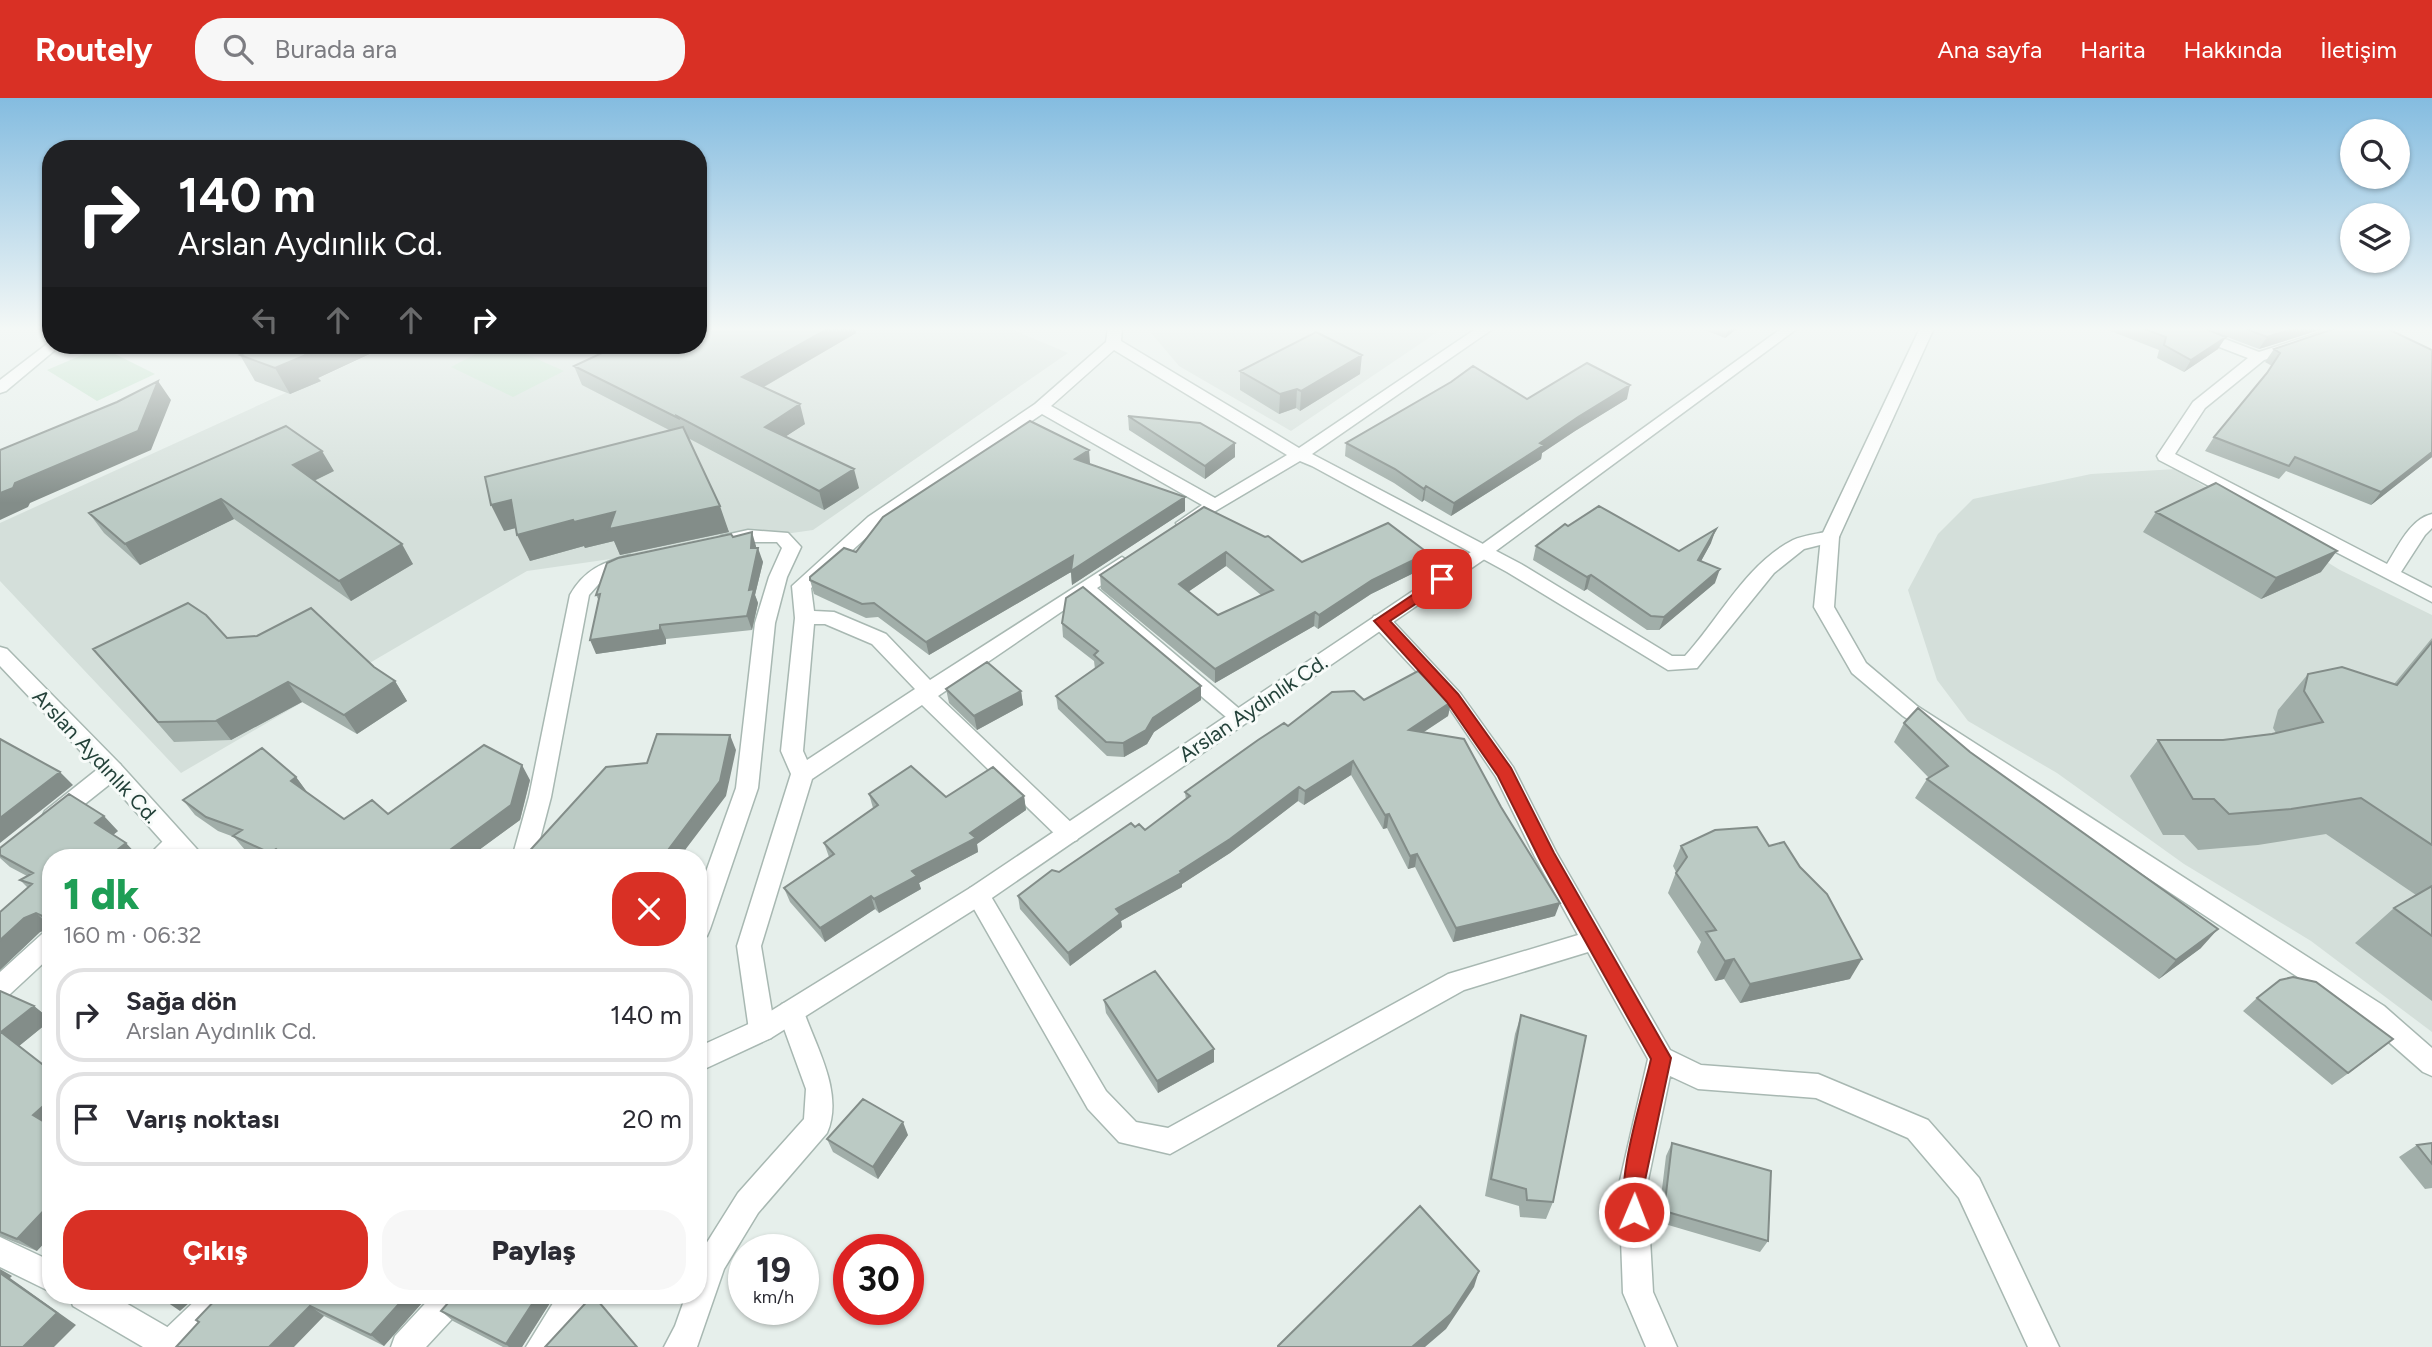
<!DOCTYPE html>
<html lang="tr">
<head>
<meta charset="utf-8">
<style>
	body { margin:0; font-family:Figtree,sans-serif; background:#f7f7f7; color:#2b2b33; height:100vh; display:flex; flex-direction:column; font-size:26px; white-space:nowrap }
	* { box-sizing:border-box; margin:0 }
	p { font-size:23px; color:#7c7c81 }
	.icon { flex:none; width:38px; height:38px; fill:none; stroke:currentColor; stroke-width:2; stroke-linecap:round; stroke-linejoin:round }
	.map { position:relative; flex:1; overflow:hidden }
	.side { position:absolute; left:42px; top:751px; width:665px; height:455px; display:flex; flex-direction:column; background:#fff; border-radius:28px; box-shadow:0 2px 5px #0004 }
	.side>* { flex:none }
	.banner { position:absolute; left:42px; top:42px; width:665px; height:214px; border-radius:28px; box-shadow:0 2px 5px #0004; background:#202124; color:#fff; overflow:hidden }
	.buttons { position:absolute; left:2340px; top:21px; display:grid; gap:14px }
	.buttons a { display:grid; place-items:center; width:70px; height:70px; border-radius:50%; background:#fff; box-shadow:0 2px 5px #0004; font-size:35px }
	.speed { position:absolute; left:728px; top:1136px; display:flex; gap:14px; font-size:35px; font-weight:700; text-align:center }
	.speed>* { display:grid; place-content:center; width:91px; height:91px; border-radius:50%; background:#fff; box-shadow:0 2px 5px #0004; line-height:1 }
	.speed small { font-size:18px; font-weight:400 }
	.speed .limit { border:10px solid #d22; background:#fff; color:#111 }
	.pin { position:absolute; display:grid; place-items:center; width:60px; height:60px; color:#fff; margin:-30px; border-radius:14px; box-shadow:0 4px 10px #0006 }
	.me { position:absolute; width:77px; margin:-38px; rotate:1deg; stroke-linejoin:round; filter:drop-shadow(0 0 5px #0008) }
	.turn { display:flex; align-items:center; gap:24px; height:147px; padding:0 21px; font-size:32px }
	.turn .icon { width:91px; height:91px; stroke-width:2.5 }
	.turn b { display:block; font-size:49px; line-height:60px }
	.lanes { display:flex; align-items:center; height:66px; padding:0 21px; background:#0003; justify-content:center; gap:35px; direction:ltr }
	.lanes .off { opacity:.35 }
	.round { display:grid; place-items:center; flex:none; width:74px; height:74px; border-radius:28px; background:#f7f7f7 }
	.headline { display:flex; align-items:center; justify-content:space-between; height:119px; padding:0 21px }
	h1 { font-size:42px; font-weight:800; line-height:52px; color:#1e9e55 }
	.cta { display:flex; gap:14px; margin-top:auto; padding:14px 21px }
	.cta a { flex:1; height:80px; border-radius:28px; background:#d93025; color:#fff; font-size:28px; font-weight:800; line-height:80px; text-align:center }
	.cta a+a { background:#f7f7f7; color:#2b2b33 }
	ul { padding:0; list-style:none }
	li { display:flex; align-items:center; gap:21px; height:94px; margin:0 14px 10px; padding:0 7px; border:4px solid #e1e1e2; border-radius:28px }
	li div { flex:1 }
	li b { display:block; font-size:26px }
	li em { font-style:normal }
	header { display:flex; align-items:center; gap:42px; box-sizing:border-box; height:98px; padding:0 35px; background:#d93025; color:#fff }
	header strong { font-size:33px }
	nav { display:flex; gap:38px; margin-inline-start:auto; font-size:24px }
	.search { width:490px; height:63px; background:#f7f7f7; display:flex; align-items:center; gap:18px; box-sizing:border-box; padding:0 24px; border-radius:28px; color:#7c7c81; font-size:26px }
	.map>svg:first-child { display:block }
	.built { fill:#d4dfda }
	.green { fill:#bfe0c8 }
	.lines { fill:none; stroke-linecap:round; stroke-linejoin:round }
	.minor-casing { stroke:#a8b8b2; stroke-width:3 }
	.tertiary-casing { stroke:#a8b8b2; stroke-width:3 }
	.minor { fill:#fff; fill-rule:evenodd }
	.tertiary { fill:#fff; fill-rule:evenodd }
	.wall { fill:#a1aea9; fill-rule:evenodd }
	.shaded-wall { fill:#838d89 }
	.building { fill:#bbcac4; stroke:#838d89; stroke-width:2; fill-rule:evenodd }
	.route { fill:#d93025; stroke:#8d1f18; stroke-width:2 }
	.labels { text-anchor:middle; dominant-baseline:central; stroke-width:6; stroke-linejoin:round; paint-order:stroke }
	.street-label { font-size:21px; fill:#24423a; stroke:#f7fbf9 }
</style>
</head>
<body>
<header>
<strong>Routely</strong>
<div class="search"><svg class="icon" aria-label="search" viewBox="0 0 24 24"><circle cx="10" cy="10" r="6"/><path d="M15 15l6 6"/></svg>Burada ara</div>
<nav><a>Ana sayfa</a><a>Harita</a><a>Hakkında</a><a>İletişim</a></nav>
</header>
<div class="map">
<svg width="2432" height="1249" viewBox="0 0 2432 1249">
	<rect width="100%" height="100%" fill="#e6efeb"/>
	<path class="built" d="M698,230H1008L1068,255L813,432L527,473L181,675L0,483V425L391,247H698Z
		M1147,230H1439L1442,231L1291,333L1179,268Z
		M2176,371L2340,472L2432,517V934L2311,843L2184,766L2057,675L1968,623L1937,582L1908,492L1938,436L1973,401L2091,376Z"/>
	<path class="green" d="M493,247H505L564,273L513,299L451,269Z
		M101,249L155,276L97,303L47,272Z"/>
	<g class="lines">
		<g class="minor-casing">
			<path id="minor" d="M1108,230H1122L1121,243L1299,350L1477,230H1494L1312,356L1521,466L1672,558H1685C1719,521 1746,466 1793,442C1804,437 1818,436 1830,433L1839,439L1836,443L1804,451L1774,475L1697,570L1668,572L1507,474L1312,368L1300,363L1185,431L1179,429L1176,425L1202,407L1042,316L880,427L811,490L814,513L834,514L886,536L930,582L1122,459L1131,465L1129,469L1097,490L1249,619L1246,624L1239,626L1232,624L1083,499L938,598L1077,730L1080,736L1077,742L1069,745L1061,742L922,607L812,681L761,848L775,932L771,940L762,943L753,940L749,932L737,848L791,676L781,653L795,520L792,488L868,419L1035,306L1106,244ZM1114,252L1287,357L1215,400L1051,308ZM814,526H825L872,546L915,591L807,662L803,653Z
				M2176,230H2196L2259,254L2334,230H2355L2353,233L2264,262L2205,310L2175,356L2387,466C2398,449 2410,421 2432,416V430L2425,437L2401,474L2432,490V504L2159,362L2157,358L2193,304L2248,260L2178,233Z
				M51,243V247H61L6,293L0,295V282Z
				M748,432L788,435L801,449L787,479L775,525L758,690L710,831L707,838L698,841V796L736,690L755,525L769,479L782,450L777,444H748L727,448L718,442L721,438Z
				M630,457L639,463L637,467L605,479L589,497L551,699L535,760H512L529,699L570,497C584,472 603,464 630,457Z
				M1381,517L1388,518L1460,595L1513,669L1556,754L1670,952L1701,967L1818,976L1928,1022L1979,1080L2059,1249H2028L1959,1100L1908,1040L1816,1000L1698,991L1670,978L1647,1087L1653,1194L1677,1249H1646L1623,1195L1619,1087L1648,961L1588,854L1464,892L1170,1056L1119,1044L1088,1011L970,804L966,797L970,790L978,787L986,790L1106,993L1136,1024L1168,1030L1448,876L1578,837L1535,759L1496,679L1446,605L1374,528L1371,523L1374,518Z
				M112,664L120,666L123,672L120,678L61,725L53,728L45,725L42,719L45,713L104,666Z
				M176,735L184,738L187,744L173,760H146L168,738Z
				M51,833V858L9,897L0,900V874L42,836Z
				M791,903L800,906L804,914C817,951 844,996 827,1035L758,1115L724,1171L697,1249H664L675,1228L686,1197H698L701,1154L738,1095L804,1021L806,991L778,914L782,906Z
				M0,1139L51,1163V1194L0,1169Z
				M69,1197H112L181,1237L185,1249H143L73,1208Z
				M433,1197H468L464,1208L426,1249H391L395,1238Z
				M558,1197H591L559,1249H526Z"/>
		</g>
		<g class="tertiary-casing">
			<path id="tertiary" d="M1782,230H1798L1489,458L986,804L771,940L698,974V949L753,924L970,790L1477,450Z
				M1920,230H1934L1839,439L1834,509L1866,565L1917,608L2384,908L2432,950V978L2423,974L2366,924L1903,618L1852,575L1814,509L1821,439Z
				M0,549L7,551L120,666L205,760H178L168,750L104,678L0,568Z
				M201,1197H237L233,1208L191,1249H154L158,1238Z"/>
		</g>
		<use href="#minor" class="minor"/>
		<use href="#tertiary" class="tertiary"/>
	</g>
	<path class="wall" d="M698,230H855L856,235L764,289L805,326L786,338L859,390L824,412L688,340L729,434L620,457L614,443L585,450L584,448L530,463L516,430L504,433L671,333L582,287L574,268Z
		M1700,230H1738L1725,240Z
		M2103,230H2203L2218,251L2184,274L2157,260L2159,252Z
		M2203,230H2326L2259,251Z
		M229,247H389L318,280L321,283L290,296L255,283L240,257L244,255Z
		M2274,251L2432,252V359L2371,407L2286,373L2279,381L2205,353L2214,339L2267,275L2272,268L2265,264Z
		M1240,273L1360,276L1300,313L1296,310L1279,316L1240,292Z
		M1527,301H1627L1575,333L1542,355L1541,361L1451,418L1424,402L1422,404L1394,385L1345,358L1346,345Z
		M1128,318L1235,359L1205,381L1129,332Z
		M1089,352V366L1185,413L1072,487L1071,474L929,557L878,519L866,520L814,496L810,482L856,454Z
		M334,373L314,383L413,466L351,503L234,421L140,467L104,435L89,415Z
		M2156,414L2321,474L2261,501L2143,434Z
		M1568,428L1679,453L1711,445L1701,463L1715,485L1659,532H1647L1587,491L1584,493L1533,462L1536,448Z
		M733,439L756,448V450L763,464L755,497L758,505L752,532L666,541V546L596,556L599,503L596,497Z
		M1265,439L1302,464L1428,455L1426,469L1371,496L1318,531L1314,528L1215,585L1101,491L1100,477ZM1226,468L1261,497L1218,517L1188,494Z
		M1062,525L1201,602L1154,634L1147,646L1124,659L1107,658L1058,611L1056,598L1095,571L1094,563L1063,539Z
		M227,540L374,569L395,583L407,603L357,636L302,604L231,642L174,644L93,551Z
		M2432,540V903L2355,845L2394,810L2416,797L2326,736L2258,747L2198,752L2184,737H2163L2130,678L2158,642H2223L2276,635L2273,630L2278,612L2308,576L2394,586Z
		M946,591L1021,593L1023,607L977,632L949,605Z
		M1364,602L1451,604L1448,618L1424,634L1555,818L1453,844L1415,769L1408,771L1387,730L1383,731L1351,677L1304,707L1298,703L1230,755L1182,786V789L1121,823L1122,829L1070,868L1020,811L1018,798L1135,729L1145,732L1186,702L1185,694L1288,628Z
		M1904,625L2201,850L2159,881L1915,700L1927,681L1929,680L1894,644Z
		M296,679L307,694L344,721L388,716L530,682L520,722L468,760H260L245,752L234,739L218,733L195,717L183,702Z
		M869,696L946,699L1024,698L1026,712L977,746L978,754L919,785L921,791L879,815L875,811L825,844L790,804L784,790L829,759L824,745L873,710Z
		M118,733L113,737L51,760V830L40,834L0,872V814L28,790L20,782L27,778L10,769L0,760V750Z
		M1681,748L1850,881L1740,905L1724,881L1715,883L1697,854L1701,844L1668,795L1676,774L1673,768Z
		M0,893L34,908L51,922L19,948L37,1153L0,1138Z
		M2257,900L2377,954L2332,987L2243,913Z
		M1104,902L1214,964L1158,995L1106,915Z
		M1521,917L1553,1104L1546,1121L1520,1119L1519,1108L1485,1098L1515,936Z
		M908,1037L878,1081L833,1054L827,1041Z
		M1672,1045L1768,1143L1760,1154L1658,1124L1666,1058Z
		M2432,1045V1090L2425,1091L2399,1059L2417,1047Z
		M429,1197L384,1248L324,1218L199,1224L220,1198Z
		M455,1197H555L522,1249H503L453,1223L441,1213Z"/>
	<path class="shaded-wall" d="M829,230H855L856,235L748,298L742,279Z
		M1729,230H1738L1725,240Z
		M2295,230H2326L2259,251L2267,239Z
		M2226,239L2218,251L2184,274L2191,262Z
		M319,247H389L318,280L321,283L290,296L275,270L303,254Z
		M1362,257L1360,276L1300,313L1301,293Z
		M158,283L171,302L151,352L30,405L28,409L0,422V395Z
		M1630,287L1627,301L1575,333L1542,355L1541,361L1451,418L1454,405L1578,319Z
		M1297,291L1296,310L1279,316L1280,296Z
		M800,306L805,326L771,348L765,329Z
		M1235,345V359L1205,381V368Z
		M1089,352L1090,365L1076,374L1075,361Z
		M322,353L334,373L305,387L293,367Z
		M2432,354V359L2371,407L2381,394Z
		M854,371L859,390L824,412L819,393Z
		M1426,388L1424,402L1422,404L1424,391Z
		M1185,399V413L1072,487L1071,474L929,557L926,544L1073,458Z
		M221,401L234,421L140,467L125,446Z
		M511,402L523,428L504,433L491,407Z
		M720,408L729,434L620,457L614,443L585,450L584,448L530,463L517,437L573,422L615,414Z
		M1716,431L1711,445L1694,476L1698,462Z
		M752,434L756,448L755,464L751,450Z
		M402,446L413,466L351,503L339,483Z
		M758,450L763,464L755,497L758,505L752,532L747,518L749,492Z
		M2337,453L2321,474L2261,501L2276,480Z
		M1226,454V468L1179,500V486Z
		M1428,455L1426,469L1371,496L1318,531L1319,517L1372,482Z
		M1720,471L1715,485L1659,532L1664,519Z
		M1591,477L1587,491L1584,493L1587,479Z
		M1315,514L1314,528L1215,585V571Z
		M660,527L666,541V546L596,556L590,542Z
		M395,583L407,603L357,636L344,617Z
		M288,584L302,604L231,642L216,623Z
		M1201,588V602L1154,634L1147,646L1124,659L1123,645L1153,620Z
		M1021,593L1023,607L977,632L974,618Z
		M1451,604L1448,618L1407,645L1409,632Z
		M730,637L736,652L726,698L679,760H662Z
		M1353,663L1351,677L1304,707L1305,693Z
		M522,667L530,682L520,722L468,760H439Z
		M60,674L73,687L0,745V720Z
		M296,679L307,694L291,683Z
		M1299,689L1298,703L1230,755L1182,786V789L1121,823L1122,829L1070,868L1068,855L1116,811L1180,773Z
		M1024,698L1026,712L977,746L978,754L919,785L921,791L879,815L874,801L912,773Z
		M1389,716L1387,730L1383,731L1385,717Z
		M104,718L118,733L109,740L95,725Z
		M126,745L140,760H124L117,752Z
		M276,751L283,760H273L270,755Z
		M1417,756L1415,769L1408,771L1410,758Z
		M871,798L875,811L825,844L820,830Z
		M1560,805L1555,818L1453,844L1456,830Z
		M36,815L51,829V830L40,834L0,872V842L24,820Z
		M2218,831L2201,850L2159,881L2176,862Z
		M1734,861L1724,881L1715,883L1725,863Z
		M1862,861L1850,881L1740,905L1750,886Z
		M34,908L51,922L19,948L1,934Z
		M2393,941L2377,954L2332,987L2348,975Z
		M1214,951V964L1158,995L1157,983Z
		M51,1001V1030L33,1017Z
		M903,1024L908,1037L878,1081L873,1069Z
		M51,1105V1138L37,1153L17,1141Z
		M0,1171L12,1178L10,1180L76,1227L54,1249H23L0,1175Z
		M1479,1173L1474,1189L1446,1231L1425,1249H1412Z
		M170,1197H198L180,1213L164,1202Z
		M407,1197H429L384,1248L371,1237Z
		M538,1197H555L522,1249H509L506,1246Z
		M310,1208L324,1218L294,1249H269Z"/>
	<path class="building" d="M698,230H829L742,279L800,306L765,329L854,371L819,393L677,318L678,320L574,268L619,247H698Z
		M2142,230H2203L2226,239L2191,262L2164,247L2166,239Z
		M2244,230H2295L2267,239Z
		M2336,230H2386L2432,252V354L2381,394L2295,359L2289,368L2214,339L2267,275L2280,255L2274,251Z
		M1316,234L1362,257L1301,293L1297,291L1280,296L1240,273Z
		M261,247H319L303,254L306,257L275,270L240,257L262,247Z
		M1587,265L1630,287L1578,319L1540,345L1544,347L1454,405L1426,388L1424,391L1395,371L1346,345L1451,284L1473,268L1527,301Z
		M158,283L138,333L15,385L13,390L0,395V352L117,304Z
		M1128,318L1200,325L1235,345L1205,368Z
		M1030,323L1089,352L1075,361L1185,399L1071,473L1073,458L926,544L874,505L862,506L810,482V479L844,450L856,454L883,419Z
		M286,328L322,353L293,367L402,446L339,483L221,401L125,446L89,415Z
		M683,329L720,408L609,431L615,414L574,424L573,422L517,437L511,402L491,407L485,379Z
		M2216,385L2337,453L2276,480L2156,414Z
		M1599,408L1679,453L1716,431L1698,462L1720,471L1664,519L1651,518L1591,477L1587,479L1536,448L1565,426L1568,428Z
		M1204,409L1265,439L1268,438L1302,464L1388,425L1428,455L1372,482L1319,517L1315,514L1215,571L1100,477ZM1226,454L1273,492L1218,517L1179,486Z
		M752,434L751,450H758L749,492L754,491L747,518L660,527V532L590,542L600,496L596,497L607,465L618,460L731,436L733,439Z
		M1083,489L1201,588L1153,620L1146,632L1123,645L1106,644L1056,598L1103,565L1094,557L1098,553L1062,525L1066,500Z
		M188,505L206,517L227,540L257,538L311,510L374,569L395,583L344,617L288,584L216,623L158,624L93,551Z
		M2432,544V747L2361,700L2291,711L2229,716L2214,701H2193L2158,642H2223L2272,636L2323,624L2304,593L2308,576L2342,569L2397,587Z
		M987,564L1021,593L974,618L946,591Z
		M1418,573L1451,604L1409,632L1464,641L1501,709L1560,805L1456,830L1417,756L1410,758L1389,716L1385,717L1353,663L1305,693L1299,689L1230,741L1180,773L1181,775L1116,811L1120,816L1068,855L1018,798L1052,772L1059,774L1131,725L1135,729L1139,726L1145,732L1190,698L1185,694L1258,642L1284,625L1288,628L1332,594L1354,593L1364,602Z
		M1918,610L1970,654L2218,831L2176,862L1927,681L1948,668L1904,625Z
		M657,636L730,637L720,683L662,760H523L606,669L647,665Z
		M0,641L60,674L0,720Z
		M484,647L522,667L511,707L439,760H286L276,751L270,755L233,738L242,732L206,719L183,702L262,650L296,679L291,683L344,721L372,702L388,716Z
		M911,668L946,699L993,669L1024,698L970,735L976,740L912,773L917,778L874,801L871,798L820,830L784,790L834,756L824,745L878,707L869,696Z
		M69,696L104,718L95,725L126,745L117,752L131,760H51V822L36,815L24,820L0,842V814L32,786L20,782L33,775L0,757V750Z
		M1757,729L1769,748L1784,744L1800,769L1827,796L1862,861L1750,886L1734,861L1725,863L1706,834L1716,832L1676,775L1687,759L1681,748L1715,732Z
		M2432,788V838L2394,810Z
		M1155,873L1214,951L1157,983L1104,902Z
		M2293,879L2316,884L2393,941L2348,975L2257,900L2280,882Z
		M0,893L34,908L1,934L51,973V1001L33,1017L51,1028V1105L17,1141L0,1134Z
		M1521,917L1586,938L1553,1104L1527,1102L1526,1091L1491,1081Z
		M863,1001L903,1024L873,1069L827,1041Z
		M1672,1045L1771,1073L1768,1143L1664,1113Z
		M2432,1045V1066L2417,1047Z
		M1420,1108L1479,1173L1451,1216L1412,1249H1278V1248Z
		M0,1175L57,1215L23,1249H0Z
		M155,1197H170L164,1202Z
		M220,1197H407L371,1237L310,1208L269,1249H176L199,1224L196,1222Z
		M455,1197H538L506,1246L441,1213Z
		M593,1197L637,1249H545Z"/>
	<linearGradient id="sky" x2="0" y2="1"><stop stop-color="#84bce0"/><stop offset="0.57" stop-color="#f4f8f6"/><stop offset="1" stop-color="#f4f8f6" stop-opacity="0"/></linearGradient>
	<rect width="2432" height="405" fill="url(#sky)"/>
	<path class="route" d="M1442,477L1447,478V485L1390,523L1458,596L1511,670L1554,755L1671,960L1644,1087L1645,1114L1642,1122L1634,1125L1627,1122C1613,1089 1643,997 1651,961L1541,764L1498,678L1447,604L1374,523Z"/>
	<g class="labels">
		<g class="street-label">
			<text transform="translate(1253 610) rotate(-34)">Arslan Aydınlık Cd.</text>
			<text transform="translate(96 658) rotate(47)">Arslan Aydınlık Cd.</text>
		</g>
	</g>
</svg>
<div class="buttons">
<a><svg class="icon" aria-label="search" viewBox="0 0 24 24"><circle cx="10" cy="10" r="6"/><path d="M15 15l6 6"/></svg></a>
<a><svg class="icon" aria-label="layers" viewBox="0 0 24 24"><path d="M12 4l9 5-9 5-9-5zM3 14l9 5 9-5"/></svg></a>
</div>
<div class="speed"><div>19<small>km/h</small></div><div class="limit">30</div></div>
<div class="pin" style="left:1442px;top:481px;background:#d93025"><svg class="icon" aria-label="arrive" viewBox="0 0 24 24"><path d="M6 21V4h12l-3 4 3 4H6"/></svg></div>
<svg class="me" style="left:1634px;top:1114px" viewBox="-20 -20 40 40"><circle r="17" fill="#d93025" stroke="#fff" stroke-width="3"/><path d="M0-11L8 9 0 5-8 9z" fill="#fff"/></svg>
<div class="banner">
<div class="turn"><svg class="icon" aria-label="right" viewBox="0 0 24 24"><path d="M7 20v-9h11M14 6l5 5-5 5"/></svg><div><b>140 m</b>Arslan Aydınlık Cd.</div></div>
<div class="lanes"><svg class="icon off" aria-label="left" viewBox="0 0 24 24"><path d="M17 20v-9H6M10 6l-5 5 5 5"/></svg><svg class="icon off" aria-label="ahead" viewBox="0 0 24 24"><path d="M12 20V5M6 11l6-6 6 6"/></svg><svg class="icon off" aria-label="ahead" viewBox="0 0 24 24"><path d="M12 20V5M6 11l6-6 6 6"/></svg><svg class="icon" aria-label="right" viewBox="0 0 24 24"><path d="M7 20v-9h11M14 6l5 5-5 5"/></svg></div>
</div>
<section class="side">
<div class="headline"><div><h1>1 dk</h1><p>160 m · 06:32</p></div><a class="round" style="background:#d93025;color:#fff"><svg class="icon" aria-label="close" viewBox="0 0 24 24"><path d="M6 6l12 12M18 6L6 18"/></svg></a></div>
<ul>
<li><svg class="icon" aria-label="right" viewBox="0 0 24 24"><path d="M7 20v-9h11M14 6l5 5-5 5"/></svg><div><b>Sağa dön</b><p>Arslan Aydınlık Cd.</p></div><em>140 m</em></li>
<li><svg class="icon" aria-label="arrive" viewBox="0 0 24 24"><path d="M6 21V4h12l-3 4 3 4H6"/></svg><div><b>Varış noktası</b></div><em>20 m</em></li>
</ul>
<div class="cta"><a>Çıkış</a><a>Paylaş</a></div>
</section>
</div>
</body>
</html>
